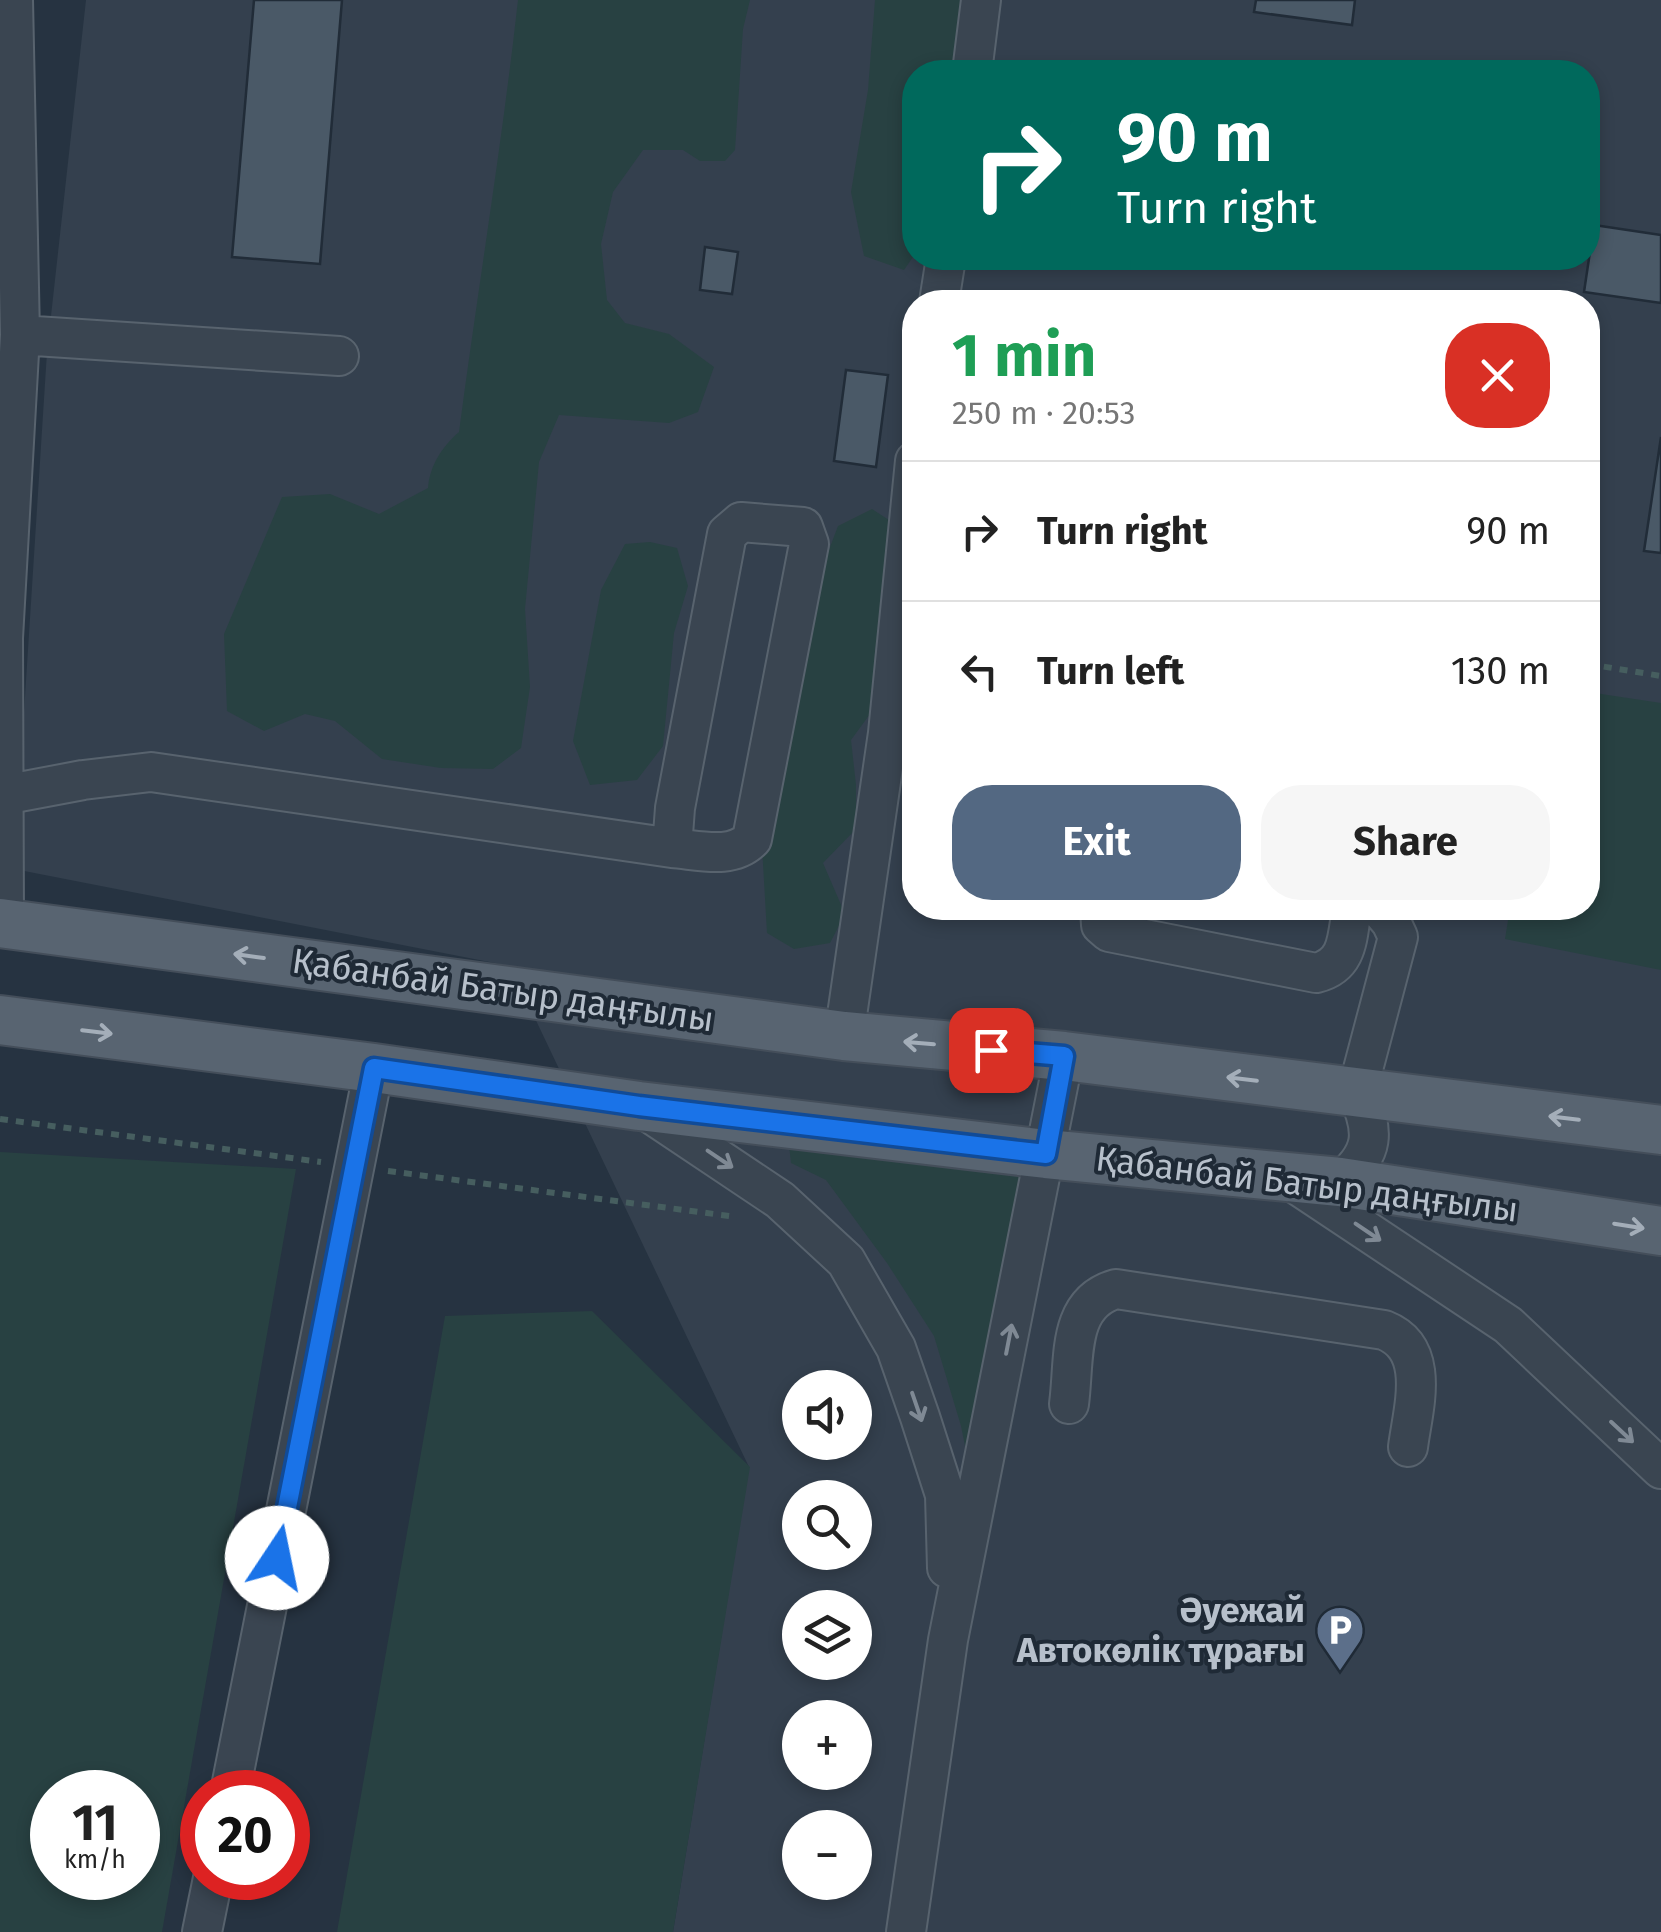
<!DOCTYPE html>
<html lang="en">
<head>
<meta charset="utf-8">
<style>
	body { margin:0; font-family:"Fira Sans",sans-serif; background:#f6f6f6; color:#222; height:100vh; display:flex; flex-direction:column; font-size:38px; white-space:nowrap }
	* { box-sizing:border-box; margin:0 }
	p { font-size:32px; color:#767676 }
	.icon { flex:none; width:55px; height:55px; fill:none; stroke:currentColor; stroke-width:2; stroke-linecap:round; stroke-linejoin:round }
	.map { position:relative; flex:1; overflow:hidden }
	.drawer { position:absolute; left:902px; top:290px; width:698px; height:630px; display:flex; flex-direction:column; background:#fff; border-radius:40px; box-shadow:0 5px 15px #0003 }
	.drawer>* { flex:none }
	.guide { position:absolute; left:902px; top:60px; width:698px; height:210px; border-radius:40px; box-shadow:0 5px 15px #0003; background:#00695c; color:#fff; overflow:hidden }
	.tools { position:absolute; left:782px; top:1370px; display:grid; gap:20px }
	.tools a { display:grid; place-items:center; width:90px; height:90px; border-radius:50%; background:#fff; box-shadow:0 5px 15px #0003; font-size:50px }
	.speed { position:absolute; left:30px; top:1770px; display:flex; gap:20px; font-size:50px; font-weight:700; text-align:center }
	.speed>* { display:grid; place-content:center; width:130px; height:130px; border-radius:50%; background:#fff; box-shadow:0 5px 15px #0003; line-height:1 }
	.speed small { font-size:25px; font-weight:400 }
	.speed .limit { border:15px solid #d22; background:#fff; color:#111 }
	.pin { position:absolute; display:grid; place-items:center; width:85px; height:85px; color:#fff; margin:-42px; border-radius:20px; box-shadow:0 5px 15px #0006 }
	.me { position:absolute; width:110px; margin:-55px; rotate:11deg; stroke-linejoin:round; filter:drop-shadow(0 0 8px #0008) }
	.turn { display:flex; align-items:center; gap:35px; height:210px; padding:0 50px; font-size:45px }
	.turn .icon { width:130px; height:130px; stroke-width:2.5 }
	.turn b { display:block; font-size:70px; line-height:85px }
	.round { display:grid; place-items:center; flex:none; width:105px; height:105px; border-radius:40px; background:#f6f6f6 }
	.headline { display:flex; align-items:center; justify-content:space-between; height:170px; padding:0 50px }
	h1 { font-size:60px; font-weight:700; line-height:75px; color:#1e9e55 }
	.primary-button { display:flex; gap:20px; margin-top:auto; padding:20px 50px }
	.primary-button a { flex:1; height:115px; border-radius:40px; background:#536882; color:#fff; font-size:40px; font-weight:700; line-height:115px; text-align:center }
	.primary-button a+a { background:#f6f6f6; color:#222 }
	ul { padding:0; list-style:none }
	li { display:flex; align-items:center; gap:30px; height:140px; padding:0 50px; border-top:2px solid #e0e0e0 }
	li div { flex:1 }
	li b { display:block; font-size:38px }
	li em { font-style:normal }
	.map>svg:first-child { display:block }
	.airport { fill:#34404e; fill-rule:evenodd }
	.green { fill:#284142; fill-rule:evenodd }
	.building { fill:#4a5967; stroke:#212c38; stroke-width:2.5 }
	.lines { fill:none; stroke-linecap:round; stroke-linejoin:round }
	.minor-casing { stroke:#58636e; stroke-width:42 }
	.major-casing { stroke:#444e5a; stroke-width:52 }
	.path { stroke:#465e5f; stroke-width:6; stroke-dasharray:8 8; stroke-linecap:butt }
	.minor { stroke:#3a4551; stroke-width:38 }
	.major { stroke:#586471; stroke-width:48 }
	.oneway { stroke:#a4aeb9 }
	.oneway2 { stroke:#7f8994 }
	.route-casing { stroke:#114b97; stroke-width:25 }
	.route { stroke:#1a73e8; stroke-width:18 }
	.labels { text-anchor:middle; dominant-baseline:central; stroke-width:8; stroke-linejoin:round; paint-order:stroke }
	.street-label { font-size:35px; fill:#b7c0cb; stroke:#1f2a36 }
	.poi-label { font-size:35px; font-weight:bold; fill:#b7c0cb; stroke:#1f2a36; text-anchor:end }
</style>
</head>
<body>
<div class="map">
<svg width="1661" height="1932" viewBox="0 0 1661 1932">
	<rect width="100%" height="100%" fill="#263341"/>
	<path class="airport" d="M86,0H1661V1932H673L749,1467L510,966L14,869L47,352ZM915,72H1588V258H915ZM915,302H1588V908H915ZM800,1388H855V1442H800ZM800,1498H855V1552H800ZM800,1608H855V1662H800ZM800,1718H855V1772H800ZM800,1828H855V1882H800Z"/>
	<path class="green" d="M518,0H750L743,29L735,150L725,161H700L683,150H643L613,192L601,244L607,300L625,323L669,334L714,367L698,412L669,423L559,415L539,462L525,609L530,687L521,748L493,769L441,768L382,759L335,721L305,714L264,731L227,711L224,634L282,497L330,494L379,514L428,488C430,465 442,447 459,432C478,288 502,144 518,0Z
		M875,0H969L959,72H915V254L904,270L864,256L851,192L868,90Z
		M872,509L892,522L893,559L875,651L873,710L851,740L856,785V829L823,863L845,914L830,943L794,949L767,933L761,829L802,621L838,526Z
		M650,542L677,548L688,586L674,633L663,746L637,780L590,785L573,741L601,590L625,544Z
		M1588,692L1661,703V970L1505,939L1510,908H1588Z
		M789,1145L1020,1175L971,1476L961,1426L934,1336L887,1263L826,1180L791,1163Z
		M0,1152L296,1169L162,1932H0ZM138,1792V1878H52V1792Z
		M592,1311L750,1467L673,1932H337L445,1316Z"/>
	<path class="building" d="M254,0H342L320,264L232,257Z
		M1256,0H1355L1352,25L1254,12Z
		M1594,225L1661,235V303L1584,292Z
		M705,247L738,252L732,294L700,290Z
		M846,370L888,375L876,467L834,461Z
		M1661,437V553L1644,551Z"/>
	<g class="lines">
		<g class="minor-casing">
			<path id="minor" d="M972,72L981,0
				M939,302L946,258
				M20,335L339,356
				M3,795L83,780L151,772L672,848C699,850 732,860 752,839L809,544L803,527L741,522L727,534L675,808L672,848
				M1100,908L1101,925L1109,932L1316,973C1349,965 1347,937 1352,908
				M4,923L3,638L20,335L13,0
				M844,1036L888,733L915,461
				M641,1107L780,1200L846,1261L896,1348L920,1417L945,1495L947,1568
				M1287,1178L1508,1325L1661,1469
				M1340,1182C1375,1153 1375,1132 1357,1092L1398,937L1391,922L1379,908
				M1069,1404C1075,1360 1066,1303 1116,1289L1384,1330C1432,1349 1413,1408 1408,1447
				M230,1792L374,1068
				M202,1932L213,1878
				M906,1932L948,1640L1064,1056"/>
		</g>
		<g class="major-casing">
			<path id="major" d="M0,923L844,1036L1064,1056L1661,1130
				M0,1020L374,1068L639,1106L1046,1154L1340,1182L1661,1231"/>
		</g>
		<path class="path" d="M1588,664L1661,676
			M0,1119L321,1162
			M388,1171L737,1217"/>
		<use href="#minor" class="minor"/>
		<use href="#major" class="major"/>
	</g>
	<defs><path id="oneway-shaft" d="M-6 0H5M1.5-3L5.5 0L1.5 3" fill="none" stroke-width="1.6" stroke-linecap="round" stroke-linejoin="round" transform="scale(2.5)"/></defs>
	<g class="oneway">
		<use href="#oneway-shaft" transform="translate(249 956) rotate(-172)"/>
		<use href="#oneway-shaft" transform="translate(97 1032) rotate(7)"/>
		<use href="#oneway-shaft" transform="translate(919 1043) rotate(-175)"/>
		<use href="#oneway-shaft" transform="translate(1242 1079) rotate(-173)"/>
		<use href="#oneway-shaft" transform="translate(1564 1118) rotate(-173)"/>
		<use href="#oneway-shaft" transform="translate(1629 1226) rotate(9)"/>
	</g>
	<g class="oneway2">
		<use href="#oneway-shaft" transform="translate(720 1159) rotate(34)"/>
		<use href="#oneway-shaft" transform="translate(1368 1232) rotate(34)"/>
		<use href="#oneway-shaft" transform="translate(1009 1339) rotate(-79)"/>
		<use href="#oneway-shaft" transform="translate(917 1407) rotate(71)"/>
		<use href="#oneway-shaft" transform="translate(1622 1432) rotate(43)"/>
	</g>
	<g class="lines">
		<g class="route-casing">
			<path id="route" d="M277,1558L374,1068L639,1106L1046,1154L1064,1056L991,1050"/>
		</g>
		<use href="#route" class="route"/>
	</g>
	<defs>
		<g id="parking-pin" transform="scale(2.5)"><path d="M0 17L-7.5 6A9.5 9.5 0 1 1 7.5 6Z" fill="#5c6f8a" stroke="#1f2a36"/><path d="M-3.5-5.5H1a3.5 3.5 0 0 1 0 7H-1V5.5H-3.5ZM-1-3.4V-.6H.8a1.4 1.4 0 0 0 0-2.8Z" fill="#fff"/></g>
	</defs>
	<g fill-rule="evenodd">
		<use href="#parking-pin" x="1340" y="1630"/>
	</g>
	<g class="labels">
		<g class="street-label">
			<text transform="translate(503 990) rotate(8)">Қабанбай Батыр даңғылы</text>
			<text transform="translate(1307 1184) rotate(7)">Қабанбай Батыр даңғылы</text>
		</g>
		<g class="poi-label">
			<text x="1305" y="1610">Әуежай<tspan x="1305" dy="40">Автокөлік тұрағы</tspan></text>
		</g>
	</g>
</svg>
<div class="tools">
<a><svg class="icon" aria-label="sound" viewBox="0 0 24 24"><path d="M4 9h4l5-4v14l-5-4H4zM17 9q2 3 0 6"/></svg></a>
<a><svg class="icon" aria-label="search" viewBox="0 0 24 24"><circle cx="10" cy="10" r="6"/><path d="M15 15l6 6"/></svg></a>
<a><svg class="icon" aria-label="layers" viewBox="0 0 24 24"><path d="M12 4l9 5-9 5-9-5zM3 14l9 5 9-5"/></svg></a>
<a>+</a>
<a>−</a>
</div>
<div class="speed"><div>11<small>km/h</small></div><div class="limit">20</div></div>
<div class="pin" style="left:991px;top:1050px;background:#d93025"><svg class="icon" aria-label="arrive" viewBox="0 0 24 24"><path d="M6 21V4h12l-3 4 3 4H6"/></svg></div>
<svg class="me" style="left:277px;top:1558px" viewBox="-20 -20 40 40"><circle r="19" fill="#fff"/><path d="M0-13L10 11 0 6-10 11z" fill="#1a73e8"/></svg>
<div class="guide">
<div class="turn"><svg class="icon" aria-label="right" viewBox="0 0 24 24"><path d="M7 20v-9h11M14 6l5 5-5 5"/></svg><div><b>90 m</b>Turn right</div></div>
</div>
<section class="drawer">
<div class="headline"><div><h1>1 min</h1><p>250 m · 20:53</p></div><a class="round" style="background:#d93025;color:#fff"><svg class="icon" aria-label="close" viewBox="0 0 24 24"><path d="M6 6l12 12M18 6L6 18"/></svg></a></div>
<ul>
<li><svg class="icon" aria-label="right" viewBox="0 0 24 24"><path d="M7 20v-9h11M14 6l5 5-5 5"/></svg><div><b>Turn right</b></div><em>90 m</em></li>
<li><svg class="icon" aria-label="left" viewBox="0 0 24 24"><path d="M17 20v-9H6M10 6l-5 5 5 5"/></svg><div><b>Turn left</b></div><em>130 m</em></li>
</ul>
<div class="primary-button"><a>Exit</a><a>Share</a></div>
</section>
</div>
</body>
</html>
